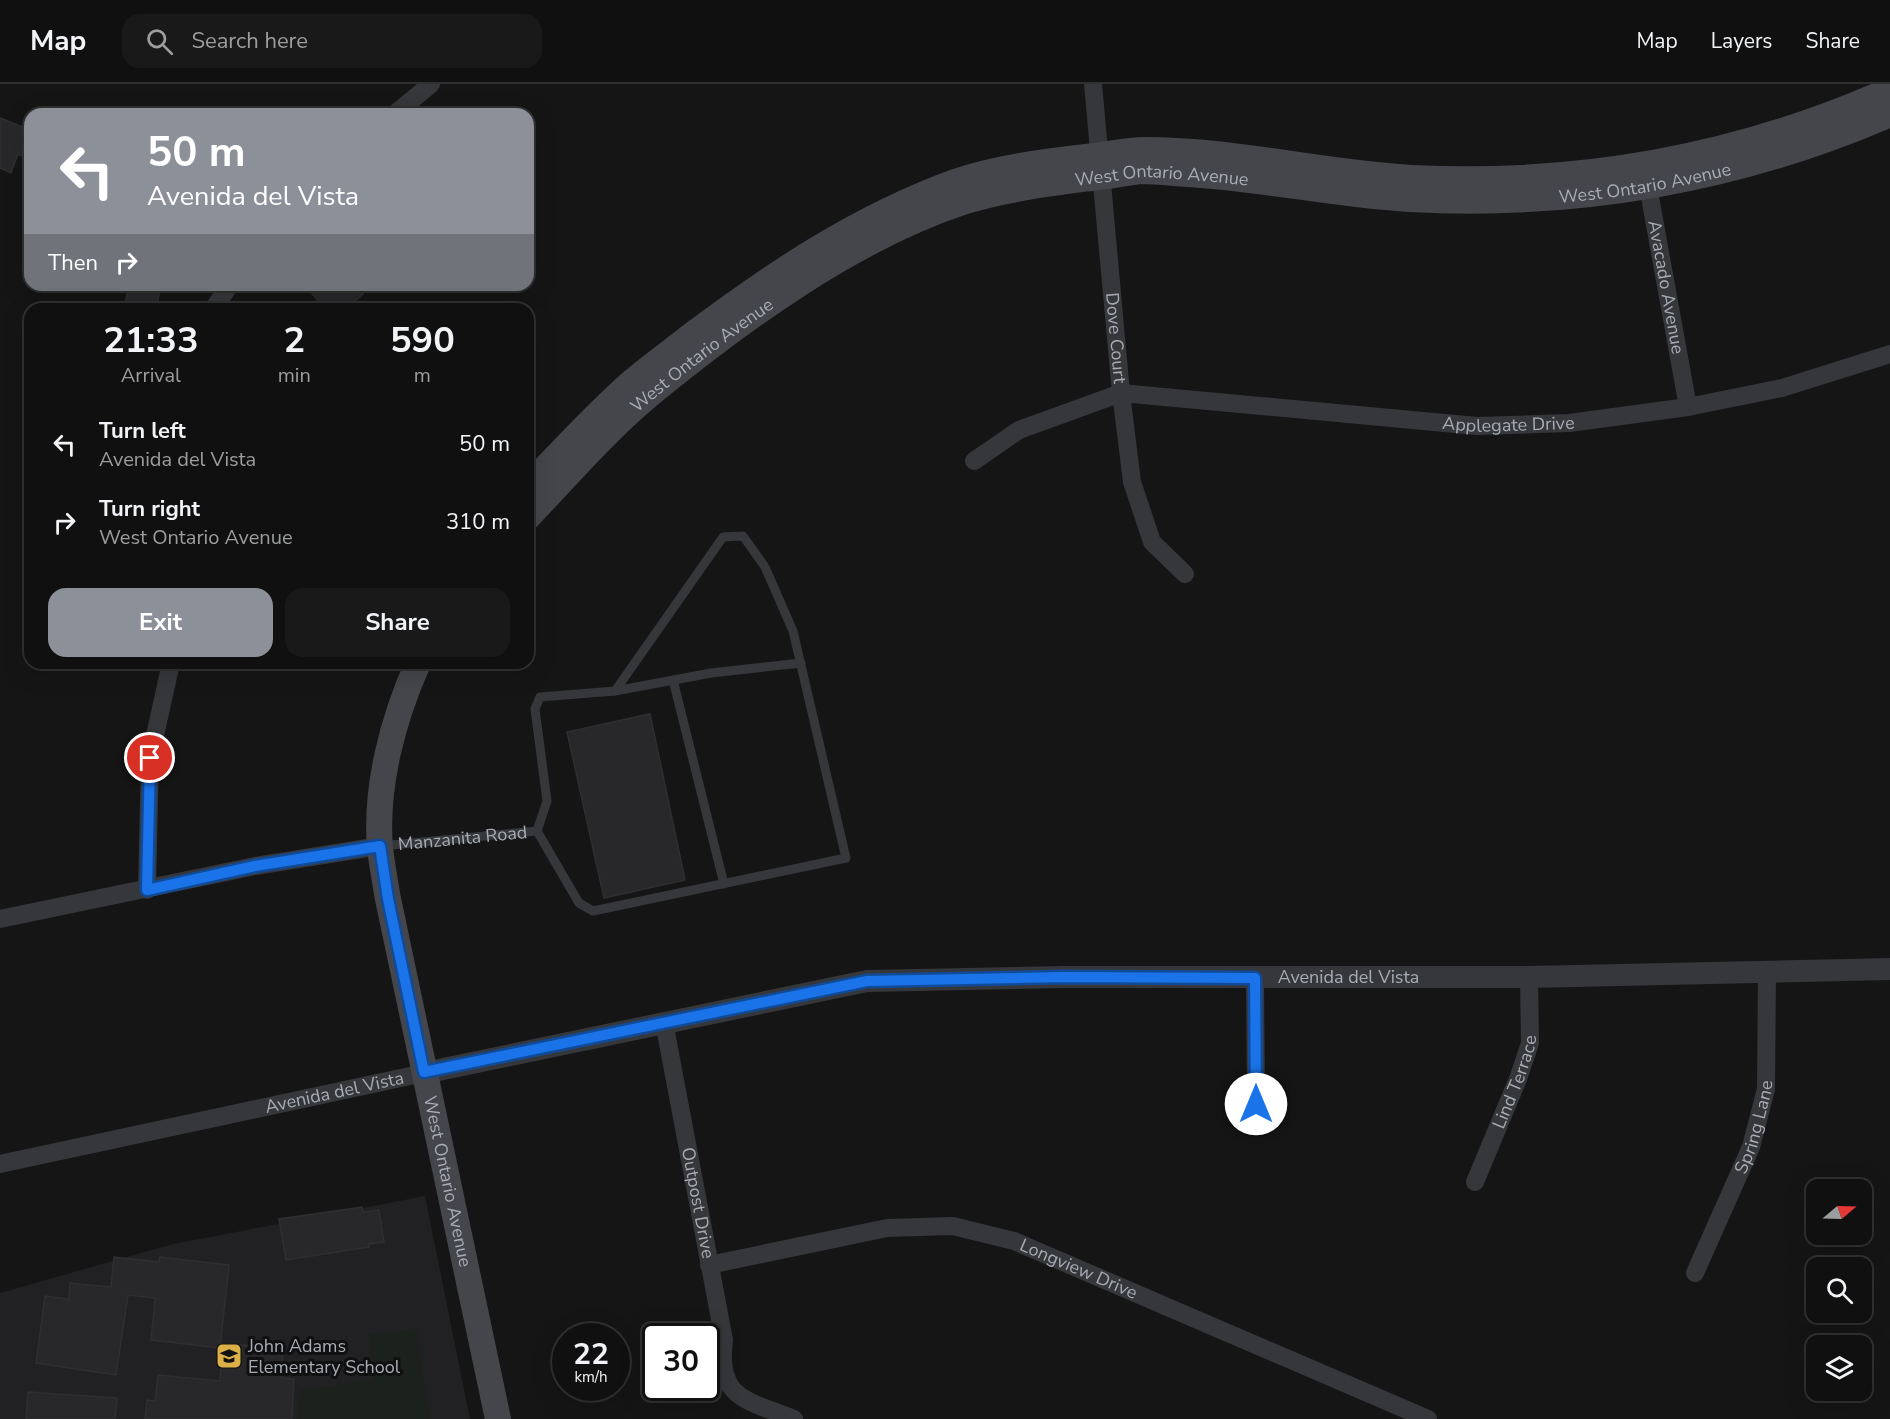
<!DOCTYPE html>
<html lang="en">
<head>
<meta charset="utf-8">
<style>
	body { margin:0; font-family:"Nunito Sans",sans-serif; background:#191919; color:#f1f3f6; height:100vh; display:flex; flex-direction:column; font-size:22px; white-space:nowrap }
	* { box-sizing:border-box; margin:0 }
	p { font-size:20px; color:#9c9d9f }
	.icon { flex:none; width:33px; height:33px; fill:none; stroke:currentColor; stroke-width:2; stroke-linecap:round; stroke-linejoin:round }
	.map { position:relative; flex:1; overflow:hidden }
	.side { position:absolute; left:24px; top:219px; width:510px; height:366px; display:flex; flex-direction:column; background:#101010; border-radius:18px; box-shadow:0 6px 24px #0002,0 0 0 2px #303030 }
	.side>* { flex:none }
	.banner { position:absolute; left:24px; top:24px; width:510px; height:183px; border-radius:18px; box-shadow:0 6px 24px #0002,0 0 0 2px #303030; background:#8c9099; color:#fff; overflow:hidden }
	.needle { width:39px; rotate:71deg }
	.fabs { position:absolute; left:1806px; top:1095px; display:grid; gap:12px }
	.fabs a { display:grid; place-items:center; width:66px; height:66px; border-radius:12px; background:#101010; box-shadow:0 6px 24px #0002,0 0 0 2px #303030; font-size:30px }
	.speed { position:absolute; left:552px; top:1239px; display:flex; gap:12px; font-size:30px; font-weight:700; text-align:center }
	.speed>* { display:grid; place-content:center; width:78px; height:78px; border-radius:50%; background:#101010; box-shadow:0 6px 24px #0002,0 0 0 2px #303030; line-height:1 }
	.speed small { font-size:15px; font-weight:400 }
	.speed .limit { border:3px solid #111; border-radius:9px; background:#fff; color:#111 }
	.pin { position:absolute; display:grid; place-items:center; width:51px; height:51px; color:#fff; margin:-26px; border:3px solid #fff; border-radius:50%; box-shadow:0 2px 6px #0007 }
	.me { position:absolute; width:66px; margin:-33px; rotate:0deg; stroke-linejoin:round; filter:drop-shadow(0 0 4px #0008) }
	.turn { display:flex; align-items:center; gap:21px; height:126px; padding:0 24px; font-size:27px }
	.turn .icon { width:78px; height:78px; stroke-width:2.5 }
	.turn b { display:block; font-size:42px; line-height:51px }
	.then { display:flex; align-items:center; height:57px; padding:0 24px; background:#0003; gap:12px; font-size:22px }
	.eta { display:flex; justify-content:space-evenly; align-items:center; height:102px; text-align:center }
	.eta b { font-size:36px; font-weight:700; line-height:42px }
	.cta { display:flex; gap:12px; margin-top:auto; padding:12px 24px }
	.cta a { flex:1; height:69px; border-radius:18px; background:#8c9099; color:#fff; font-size:24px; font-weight:700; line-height:69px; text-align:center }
	.cta a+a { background:#191919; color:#f1f3f6 }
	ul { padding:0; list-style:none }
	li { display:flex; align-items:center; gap:18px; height:78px; padding:0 24px }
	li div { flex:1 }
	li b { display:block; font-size:22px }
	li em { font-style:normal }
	header { display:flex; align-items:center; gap:36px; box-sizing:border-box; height:84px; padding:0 30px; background:#101010; border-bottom:2px solid #303030 }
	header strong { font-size:28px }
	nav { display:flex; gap:33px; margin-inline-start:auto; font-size:21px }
	.search { width:420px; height:54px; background:#191919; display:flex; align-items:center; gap:15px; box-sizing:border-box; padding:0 21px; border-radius:18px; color:#9c9d9f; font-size:22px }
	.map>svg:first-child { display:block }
	.built { fill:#212123 }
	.green { fill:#1b211c }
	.building { fill:#28282a; stroke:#2f2f32; stroke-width:1.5 }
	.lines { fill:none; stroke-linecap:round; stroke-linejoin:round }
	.service { stroke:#36373b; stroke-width:9 }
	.minor { stroke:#36373b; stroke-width:18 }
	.tertiary { stroke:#36373b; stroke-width:22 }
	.secondary { stroke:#44464b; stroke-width:26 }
	.route-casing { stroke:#114b97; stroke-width:15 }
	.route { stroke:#1a73e8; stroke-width:10 }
	.labels { text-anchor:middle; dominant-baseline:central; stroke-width:6; stroke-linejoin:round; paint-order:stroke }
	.street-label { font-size:18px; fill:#a8acb5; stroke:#101011 }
	.poi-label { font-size:18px; fill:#a8acb5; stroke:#101011; text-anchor:start }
</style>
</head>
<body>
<header>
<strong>Map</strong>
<div class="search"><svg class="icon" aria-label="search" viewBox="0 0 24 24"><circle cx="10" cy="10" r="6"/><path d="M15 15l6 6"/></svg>Search here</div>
<nav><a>Map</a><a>Layers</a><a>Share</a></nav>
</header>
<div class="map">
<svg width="1890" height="1335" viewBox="0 0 1890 1335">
	<rect width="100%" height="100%" fill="#151516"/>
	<path class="built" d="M425,1112L470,1335H0V1209L173,1160Z"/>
	<path class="green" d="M416,1245L430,1335H297L301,1306L373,1296L369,1251Z"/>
	<path class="building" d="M0,34L30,46V75L18,70L11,89L0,84Z
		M129,201H161L156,225H124Z
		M305,201H355L363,210L346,225H325Z
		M650,630L685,796L604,814L567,648Z
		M362,1123L363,1128L379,1126L384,1158L369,1160V1163L286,1176L279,1135Z
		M114,1173L159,1178L160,1173L229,1181L220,1264L151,1256L155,1214L128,1211L116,1291L36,1279L45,1212L69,1215L70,1199L111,1203Z
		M222,1260L283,1263L282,1294L294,1295L292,1335H145L147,1316L155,1317L158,1291L220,1297Z
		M28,1308L117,1314L115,1335H26Z"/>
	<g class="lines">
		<g class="service">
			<path d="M743,452L765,483L793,547L846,774L593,827L579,819L537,747L547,717L535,625L540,613L615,607L723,453Z"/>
			<path d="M673,596L724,800"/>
			<path d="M615,607L711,589L801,579"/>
			<path id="s1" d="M381,762L537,747"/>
		</g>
		<g class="minor">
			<path id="s2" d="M1093,0L1121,309L1132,398L1152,458L1185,490"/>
			<path d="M395,30L431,0"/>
			<path id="s3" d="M1646,91L1688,323"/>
			<path d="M213,225L230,201"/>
			<path id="s4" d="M974,377L1019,346L1121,309L1477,342L1569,339L1688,323L1782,304L1890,270"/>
			<path d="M147,806L150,674L171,579"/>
			<path d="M0,835L255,782L380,762"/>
			<path d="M1255,894L1256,1020"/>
			<path id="s5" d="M664,938L724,1256C716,1316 748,1316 794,1335"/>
			<path id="s6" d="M0,1080L424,989"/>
			<path id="s7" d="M1475,1098L1518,995L1530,959L1529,893"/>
			<path id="s8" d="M709,1181L887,1144L953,1142L1014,1157L1428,1335"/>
			<path id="s9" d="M1695,1189L1751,1063L1766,1005L1767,888"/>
		</g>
		<path class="tertiary" id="s10" d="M424,989L867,897L1063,893H1529L1890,885"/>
		<g class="secondary">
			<path d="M528,402C562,367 596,329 633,297C652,281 673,266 692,251C773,190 859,133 955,98C997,84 1042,78 1086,73C1106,71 1126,66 1145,66C1235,66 1322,89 1412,94C1578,102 1737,74 1890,6"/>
			<path id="s11" d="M528,433C567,392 606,347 649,311C741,236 852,154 966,117C1009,104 1053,99 1098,93C1113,92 1128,88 1142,87C1157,87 1172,89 1187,90C1262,94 1335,111 1410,115C1575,124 1739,96 1890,30"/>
			<path id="s12" d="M418,579C393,635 375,702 380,764C382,781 385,798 388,815L498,1335"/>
		</g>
	</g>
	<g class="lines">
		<g class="route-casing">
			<path id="route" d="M150,674L147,806L255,782L380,762L388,815L424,988L867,897L1063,893L1255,894L1256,1020"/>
		</g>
		<use href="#route" class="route"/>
	</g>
	<defs>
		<g id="school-square" transform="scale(1.35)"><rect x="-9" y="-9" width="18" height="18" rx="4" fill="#dcb047" stroke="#101011"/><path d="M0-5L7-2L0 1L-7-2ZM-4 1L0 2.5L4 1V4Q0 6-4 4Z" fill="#111"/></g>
	</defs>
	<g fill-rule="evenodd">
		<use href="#school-square" x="229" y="1272"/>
	</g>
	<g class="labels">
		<g class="street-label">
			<text stroke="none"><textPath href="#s11" startOffset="744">West Ontario Avenue</textPath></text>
			<text stroke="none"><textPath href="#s11" startOffset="1230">West Ontario Avenue</textPath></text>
			<text stroke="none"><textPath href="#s3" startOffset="114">Avacado Avenue</textPath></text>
			<text stroke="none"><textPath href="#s2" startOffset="255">Dove Court</textPath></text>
			<text stroke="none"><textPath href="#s11" startOffset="238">West Ontario Avenue</textPath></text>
			<text stroke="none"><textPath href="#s4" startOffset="552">Applegate Drive</textPath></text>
			<text stroke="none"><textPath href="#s1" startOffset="82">Manzanita Road</textPath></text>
			<text stroke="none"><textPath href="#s10" startOffset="934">Avenida del Vista</textPath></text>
			<text stroke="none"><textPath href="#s7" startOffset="108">Lind Terrace</textPath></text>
			<text stroke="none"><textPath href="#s6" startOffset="342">Avenida del Vista</textPath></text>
			<text stroke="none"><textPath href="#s9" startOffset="158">Spring Lane</textPath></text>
			<text stroke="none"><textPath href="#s12" startOffset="531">West Ontario Avenue</textPath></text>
			<text stroke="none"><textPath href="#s5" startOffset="184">Outpost Drive</textPath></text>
			<text stroke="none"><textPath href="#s8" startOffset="381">Longview Drive</textPath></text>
		</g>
		<g class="poi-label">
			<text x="248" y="1262">John Adams<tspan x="248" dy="21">Elementary School</tspan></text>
		</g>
	</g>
</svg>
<div class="fabs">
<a><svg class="needle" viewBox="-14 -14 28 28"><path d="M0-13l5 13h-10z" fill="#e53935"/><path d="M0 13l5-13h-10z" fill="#9c9d9f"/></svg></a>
<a><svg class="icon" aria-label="search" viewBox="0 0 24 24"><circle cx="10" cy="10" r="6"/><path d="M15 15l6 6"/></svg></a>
<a><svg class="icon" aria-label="layers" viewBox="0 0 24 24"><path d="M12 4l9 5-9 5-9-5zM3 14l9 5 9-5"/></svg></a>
</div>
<div class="speed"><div>22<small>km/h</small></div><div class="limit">30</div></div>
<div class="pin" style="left:150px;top:674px;background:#d93025"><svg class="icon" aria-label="arrive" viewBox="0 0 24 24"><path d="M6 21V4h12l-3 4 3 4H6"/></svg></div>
<svg class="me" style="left:1256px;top:1020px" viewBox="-20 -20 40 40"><circle r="19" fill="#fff"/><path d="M0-13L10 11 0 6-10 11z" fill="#1a73e8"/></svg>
<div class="banner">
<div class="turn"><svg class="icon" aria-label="left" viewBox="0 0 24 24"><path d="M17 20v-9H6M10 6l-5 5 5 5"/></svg><div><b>50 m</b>Avenida del Vista</div></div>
<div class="then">Then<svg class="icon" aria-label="right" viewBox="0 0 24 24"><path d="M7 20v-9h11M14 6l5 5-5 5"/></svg></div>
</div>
<section class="side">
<div class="eta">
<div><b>21:33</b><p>Arrival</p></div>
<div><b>2</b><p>min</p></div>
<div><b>590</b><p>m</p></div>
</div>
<ul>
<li><svg class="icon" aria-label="left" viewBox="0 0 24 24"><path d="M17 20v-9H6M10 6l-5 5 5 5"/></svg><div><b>Turn left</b><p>Avenida del Vista</p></div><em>50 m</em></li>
<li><svg class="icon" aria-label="right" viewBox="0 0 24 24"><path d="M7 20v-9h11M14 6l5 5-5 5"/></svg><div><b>Turn right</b><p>West Ontario Avenue</p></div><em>310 m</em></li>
</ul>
<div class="cta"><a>Exit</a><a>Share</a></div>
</section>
</div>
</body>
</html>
